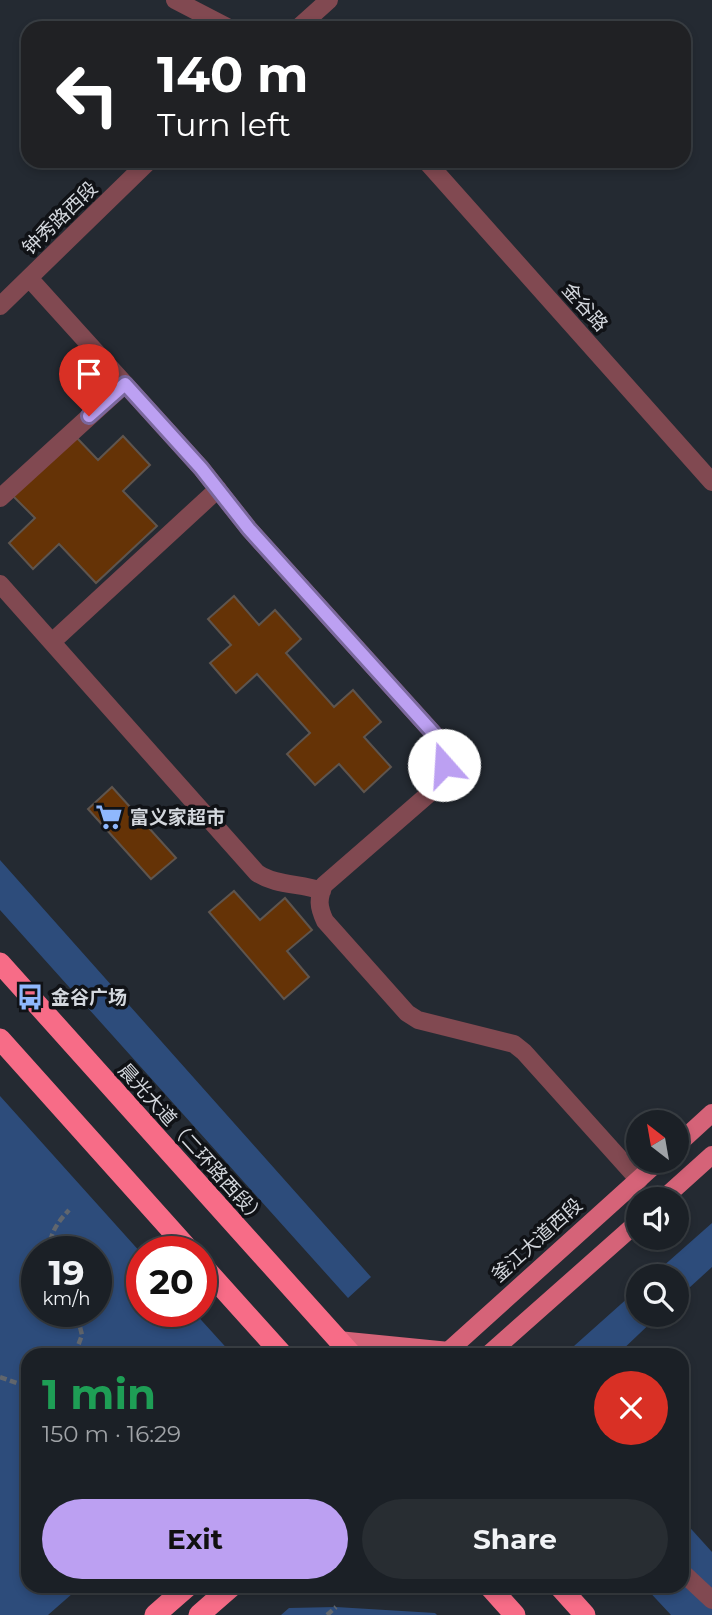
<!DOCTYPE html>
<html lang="en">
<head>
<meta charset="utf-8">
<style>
	body { margin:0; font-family:Montserrat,"Noto Sans SC",sans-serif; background:#282d32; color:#f1f3f6; height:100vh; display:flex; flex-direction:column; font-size:26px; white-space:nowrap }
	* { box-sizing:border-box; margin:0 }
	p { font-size:23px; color:#a0a3a7 }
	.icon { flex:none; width:38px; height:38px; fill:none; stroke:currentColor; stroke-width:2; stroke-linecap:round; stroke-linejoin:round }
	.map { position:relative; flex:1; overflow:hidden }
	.details { position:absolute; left:21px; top:1348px; width:668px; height:245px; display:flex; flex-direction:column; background:#1b2026; border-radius:21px; box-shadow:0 4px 10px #0003,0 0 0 2px #393e43 }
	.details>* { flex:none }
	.banner { position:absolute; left:21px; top:21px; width:670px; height:147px; border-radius:21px; box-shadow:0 4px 10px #0003,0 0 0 2px #393e43; background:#202124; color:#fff; overflow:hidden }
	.needle { width:46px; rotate:329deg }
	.buttons { position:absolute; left:626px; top:1110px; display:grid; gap:14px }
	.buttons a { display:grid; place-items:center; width:63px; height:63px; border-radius:50%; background:#1b2026; box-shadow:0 4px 10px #0003,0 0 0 2px #393e43; font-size:35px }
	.speed { position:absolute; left:21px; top:1236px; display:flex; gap:14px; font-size:35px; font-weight:700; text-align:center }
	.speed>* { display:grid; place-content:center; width:91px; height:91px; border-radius:50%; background:#1b2026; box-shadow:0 4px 10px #0003,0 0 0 2px #393e43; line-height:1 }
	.speed small { font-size:18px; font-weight:400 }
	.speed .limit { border:10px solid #d22; background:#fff; color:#111 }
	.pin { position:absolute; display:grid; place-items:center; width:60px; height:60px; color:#fff; margin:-72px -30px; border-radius:50% 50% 50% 0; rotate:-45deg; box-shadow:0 0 7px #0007 }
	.pin .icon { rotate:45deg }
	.me { position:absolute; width:77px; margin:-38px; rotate:341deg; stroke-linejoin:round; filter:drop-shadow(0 0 5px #0008) }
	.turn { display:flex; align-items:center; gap:24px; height:147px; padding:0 21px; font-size:32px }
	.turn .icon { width:91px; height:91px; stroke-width:2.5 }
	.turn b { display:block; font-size:49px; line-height:60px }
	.round { display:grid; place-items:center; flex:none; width:74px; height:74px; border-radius:37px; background:#282d32 }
	.summary { display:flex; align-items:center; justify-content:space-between; height:119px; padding:0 21px }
	h1 { font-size:42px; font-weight:700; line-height:52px; color:#1e9e55 }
	.button { display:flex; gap:14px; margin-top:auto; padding:14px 21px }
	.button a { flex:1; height:80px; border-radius:42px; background:#bca0f2; color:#111; font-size:28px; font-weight:700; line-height:80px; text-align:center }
	.button a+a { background:#282d32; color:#f1f3f6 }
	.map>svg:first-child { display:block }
	.green { fill:#2d4c7b; fill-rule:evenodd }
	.building { fill:#653306; stroke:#5f554e; stroke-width:2 }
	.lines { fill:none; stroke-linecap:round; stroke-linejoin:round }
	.path { stroke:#61666d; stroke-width:4.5; stroke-dasharray:7 3.5; stroke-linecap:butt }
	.minor { stroke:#814951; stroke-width:18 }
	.major { stroke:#d56378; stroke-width:18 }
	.highway { stroke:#f76c87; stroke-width:21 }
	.route-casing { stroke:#7a689d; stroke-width:18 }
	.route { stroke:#bca0f2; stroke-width:12 }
	.labels { text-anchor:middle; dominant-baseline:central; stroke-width:7; stroke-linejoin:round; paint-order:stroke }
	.street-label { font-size:19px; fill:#d3d7dd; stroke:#101216 }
	.poi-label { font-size:19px; font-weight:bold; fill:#d3d7dd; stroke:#101216; text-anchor:start }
</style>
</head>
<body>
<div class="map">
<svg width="712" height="1615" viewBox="0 0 712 1615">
	<rect width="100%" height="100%" fill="#242a32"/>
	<path class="green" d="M0,860L371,1277L348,1298L0,910Z
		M0,1096L142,1254V1311H193L232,1354H28V1586H81L48,1615H0ZM37,1251H96V1311H37Z
		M712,1223V1267L677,1299V1276H652Z
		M639,1288V1314H660L618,1354H573L574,1346Z
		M683,1520L712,1552V1615H671L644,1586H682Z
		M336,1607L435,1613L437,1615H281L289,1608Z"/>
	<path class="building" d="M123,436L150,465L123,491L157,526L96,583L59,544L33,569L9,543L35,518L13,496L76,437L98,460Z
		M234,596L259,625L275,610L301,639L286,653L334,707L353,690L381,722L364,737L391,767L364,792L339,764L315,785L287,754L310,733L257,674L236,693L210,663L231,645L208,619Z
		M112,787L176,858L151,879L88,809Z
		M234,891L260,920L285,898L312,930L287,951L309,977L284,999L209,912Z"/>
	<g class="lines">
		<path class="path" d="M49,1251C50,1233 57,1223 69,1210
			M75,1354L82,1335L76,1311
			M0,1377L28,1387
			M327,1615L336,1607"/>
		<path class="minor" d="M175,0L229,28
			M298,28L329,0
			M426,161L712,482
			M29,278L201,468L249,529L435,735C447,759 448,770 431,792L324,885C318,899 318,906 325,921L407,1013L418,1020L514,1044L524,1052L639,1180
			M0,306L149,161
			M0,498L125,384
			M0,584L257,873C276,886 301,883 322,891
			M52,642L218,489
			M682,1572L712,1600"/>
		<path class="major" d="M677,1145L712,1113
			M663,1199L712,1155
			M338,1340L449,1351
			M445,1354L660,1160
			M489,1354L639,1221"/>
		<path class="highway" d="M0,963L351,1354
			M0,1039L190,1251
			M201,1264L282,1354
			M489,1586L515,1615
			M559,1586L585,1615
			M155,1615L188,1586
			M199,1615L232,1586"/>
	</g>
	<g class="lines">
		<g class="route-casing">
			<path id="route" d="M89,416L125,384L201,468L249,529L435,735L443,751L444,765"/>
		</g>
		<use href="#route" class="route"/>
	</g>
	<defs>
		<g id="supermarket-bare" transform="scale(2.1)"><path d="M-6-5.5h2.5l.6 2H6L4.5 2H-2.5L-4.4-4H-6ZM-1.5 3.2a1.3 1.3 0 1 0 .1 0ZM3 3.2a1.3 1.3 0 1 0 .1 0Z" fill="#8fb8fd" stroke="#101216" stroke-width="2.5" paint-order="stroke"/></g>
		<g id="bus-bare" transform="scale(2.1)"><path d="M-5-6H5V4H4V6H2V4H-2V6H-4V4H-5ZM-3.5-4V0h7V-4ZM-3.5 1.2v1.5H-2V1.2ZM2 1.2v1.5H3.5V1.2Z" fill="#8fb8fd" stroke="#101216" stroke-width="2.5" paint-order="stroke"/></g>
	</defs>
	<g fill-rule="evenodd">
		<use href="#supermarket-bare" x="109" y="817"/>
		<use href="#bus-bare" x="30" y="997"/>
	</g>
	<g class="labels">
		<g class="street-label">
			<text transform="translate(60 218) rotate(-44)">钟秀路西段</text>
			<text transform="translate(585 307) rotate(48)">金谷路</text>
			<text transform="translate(192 1144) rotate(48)">晨光大道（二环路西段）</text>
			<text transform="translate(537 1240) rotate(-42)">釜江大道西段</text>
		</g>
		<g class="poi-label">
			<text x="130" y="817">富义家超市</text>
			<text x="51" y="997">金谷广场</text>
		</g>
	</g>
</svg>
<div class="buttons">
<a><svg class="needle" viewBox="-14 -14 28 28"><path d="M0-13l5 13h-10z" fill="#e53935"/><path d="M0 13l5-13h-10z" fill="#a0a3a7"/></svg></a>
<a><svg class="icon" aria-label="sound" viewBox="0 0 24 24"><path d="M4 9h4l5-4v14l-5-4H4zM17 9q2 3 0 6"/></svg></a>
<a><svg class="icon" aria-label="search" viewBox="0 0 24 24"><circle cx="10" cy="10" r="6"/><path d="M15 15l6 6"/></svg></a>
</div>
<div class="speed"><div>19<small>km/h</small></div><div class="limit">20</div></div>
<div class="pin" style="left:89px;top:416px;background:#d93025"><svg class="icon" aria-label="arrive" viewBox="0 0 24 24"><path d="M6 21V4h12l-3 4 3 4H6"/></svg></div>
<svg class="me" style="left:444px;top:765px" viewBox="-20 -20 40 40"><circle r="19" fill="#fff"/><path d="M0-13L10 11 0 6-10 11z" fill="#bca0f2"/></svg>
<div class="banner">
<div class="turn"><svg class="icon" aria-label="left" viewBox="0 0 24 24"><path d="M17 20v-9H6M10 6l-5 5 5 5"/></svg><div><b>140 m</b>Turn left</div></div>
</div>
<section class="details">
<div class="summary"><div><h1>1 min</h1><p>150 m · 16:29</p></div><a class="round" style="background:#d93025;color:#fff"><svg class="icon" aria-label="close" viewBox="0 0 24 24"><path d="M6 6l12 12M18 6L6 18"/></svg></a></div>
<div class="button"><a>Exit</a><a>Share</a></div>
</section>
</div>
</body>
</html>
